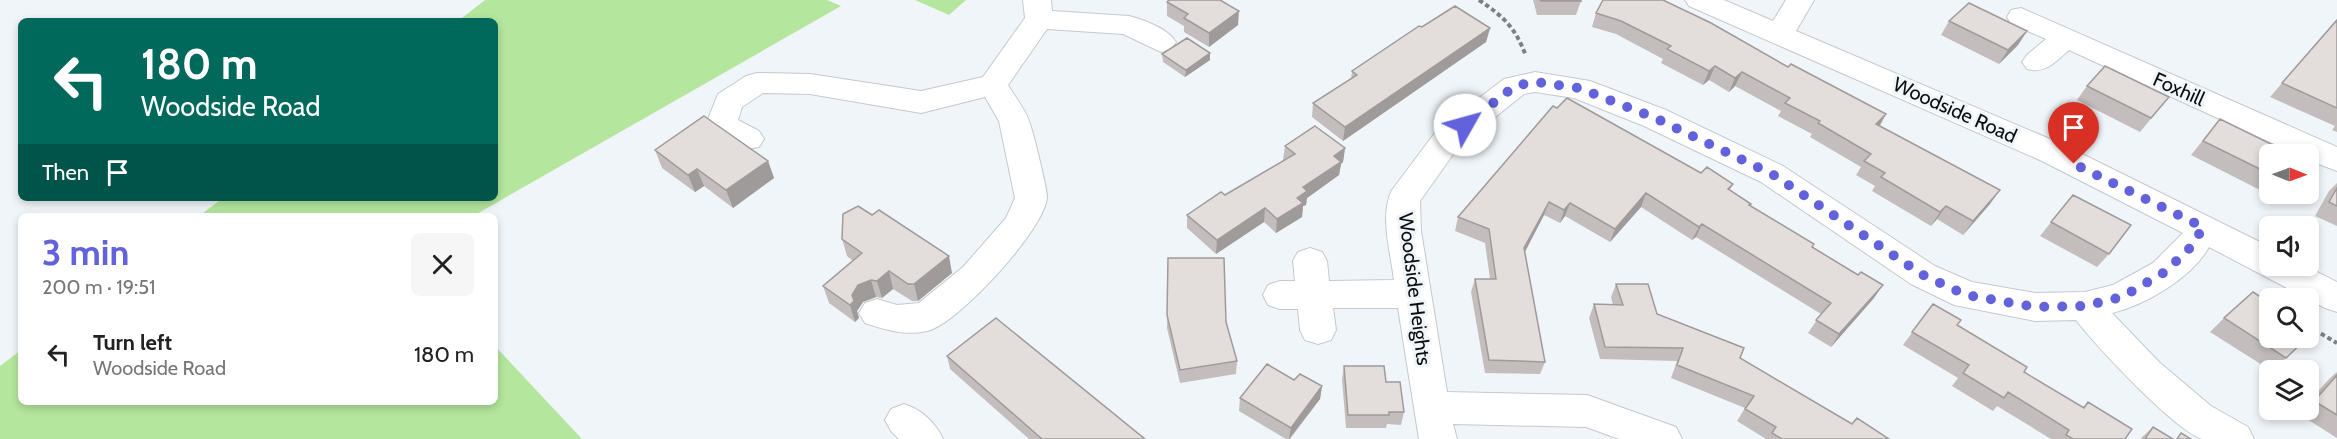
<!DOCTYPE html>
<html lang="en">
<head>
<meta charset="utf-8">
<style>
	body { margin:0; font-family:Cabin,sans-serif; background:#f6f6f6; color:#222; height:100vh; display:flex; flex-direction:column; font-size:22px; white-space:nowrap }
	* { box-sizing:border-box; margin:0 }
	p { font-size:20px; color:#767676 }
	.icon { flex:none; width:33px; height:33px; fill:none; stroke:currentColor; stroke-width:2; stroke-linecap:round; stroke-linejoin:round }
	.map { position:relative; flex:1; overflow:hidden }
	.panel { position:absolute; left:18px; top:213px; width:480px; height:192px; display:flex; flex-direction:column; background:#fff; border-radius:9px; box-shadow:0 3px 9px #0003 }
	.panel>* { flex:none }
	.banner { position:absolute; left:18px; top:18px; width:480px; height:183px; border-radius:9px; box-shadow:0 3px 9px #0003; background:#00695c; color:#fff; overflow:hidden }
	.needle { width:39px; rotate:91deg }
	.buttons { position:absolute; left:2259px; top:144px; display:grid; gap:12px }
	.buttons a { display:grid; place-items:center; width:60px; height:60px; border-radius:9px; background:#fff; box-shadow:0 3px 9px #0003; font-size:30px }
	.pin { position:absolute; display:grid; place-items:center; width:51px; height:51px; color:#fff; margin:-62px -26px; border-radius:50% 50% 50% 0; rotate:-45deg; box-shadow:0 0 6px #0007 }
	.pin .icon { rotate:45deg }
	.me { position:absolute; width:66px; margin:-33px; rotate:52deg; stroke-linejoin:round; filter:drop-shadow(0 0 4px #0008) }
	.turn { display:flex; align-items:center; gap:21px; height:126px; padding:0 24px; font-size:27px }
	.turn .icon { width:78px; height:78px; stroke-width:2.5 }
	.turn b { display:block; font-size:42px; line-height:51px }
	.then { display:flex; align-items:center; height:57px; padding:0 24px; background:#0003; gap:12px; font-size:22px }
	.round { display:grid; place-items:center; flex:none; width:63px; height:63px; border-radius:9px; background:#f6f6f6 }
	.headline { display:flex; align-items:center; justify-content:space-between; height:102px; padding:0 24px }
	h1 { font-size:36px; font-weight:800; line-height:45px; color:#6263dc }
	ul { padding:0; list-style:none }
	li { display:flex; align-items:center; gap:18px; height:78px; padding:0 24px }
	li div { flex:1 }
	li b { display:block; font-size:22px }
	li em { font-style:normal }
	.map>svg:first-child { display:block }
	.green { fill:#b4e69d }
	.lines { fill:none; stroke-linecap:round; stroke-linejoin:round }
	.minor-casing { stroke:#c5c9cd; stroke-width:2 }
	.path { stroke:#7d8083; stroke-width:4; stroke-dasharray:4.5 3; stroke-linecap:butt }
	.minor { fill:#fff; fill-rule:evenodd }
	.wall { fill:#c3bebd }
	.shaded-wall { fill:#9f9b9a }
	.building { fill:#e3dddc; stroke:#9f9b9a; stroke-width:1.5 }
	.route { stroke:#6263dc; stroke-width:10; stroke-dasharray:0 18 }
	.labels { text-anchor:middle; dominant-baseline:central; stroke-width:6; stroke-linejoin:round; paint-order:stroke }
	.street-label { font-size:20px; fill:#0c0d0f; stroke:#f0f5f9 }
</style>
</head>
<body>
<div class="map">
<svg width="2337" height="439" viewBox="0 0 2337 439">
	<rect width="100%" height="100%" fill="#f0f5f9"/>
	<path class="green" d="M485,0H827L841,6L473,216H199L223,198H495V21H458Z
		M915,0H966L949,15Z
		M495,346L582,439H0V366L21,350V402H495Z"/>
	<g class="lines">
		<g class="minor-casing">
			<path id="minor" d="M1023,0H1051L1052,11L1129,16C1144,20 1167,28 1176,42L1171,49L1161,52L1123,34L1047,29L1008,85C1015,97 1025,109 1029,121C1033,131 1047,188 1047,197C1046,228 957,325 927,331C905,336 886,330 865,323L859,313L865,303L877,299L897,305L919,303L963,267L1006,218L1015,198L999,121L985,97L921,113L810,94L763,93L742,107L738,120L759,131L764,139L759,147C741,152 715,140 706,124L718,94L746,76L757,73L810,74L921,91L983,77L1025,18Z
				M1685,0H1724L1773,21L1786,0H1814L1796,31L2064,145L2270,247V266H2305L2337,282V312L2325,308L2209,247C2192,278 2145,305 2112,313L2159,362L2211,406L2248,427L2254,439C2238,439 2218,439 2203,439C2177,433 2094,344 2076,320L2035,321L1954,305L1911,284L1761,182L1644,126L1574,98L1535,92L1524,94L1459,146L1420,201L1421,231L1447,392L1587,395L1676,427L1682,439H1619L1586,427L1453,424L1457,439H1419L1398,308H1333L1336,330L1331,340L1318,344L1305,340L1300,330L1298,309H1280L1268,305L1263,295L1268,285L1280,281H1295L1293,261L1298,252L1310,248L1322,252L1327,261L1329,281L1394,280C1391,254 1379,215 1392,190L1437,130L1504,79L1535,72L1590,81L1666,110L1783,166L1935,266L1972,282L2035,293L2085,292L2113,285L2153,263L2183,233L2042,161L1689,6Z
				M2021,8L2337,147V171L2308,160V154H2296L2069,50C2055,62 2046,74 2027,69L2022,62L2027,55L2046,39L2011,24L2007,17L2011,10Z
				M904,404C922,410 935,422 943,439H899L891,431L885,420L891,409Z"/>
		</g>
		<path class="path" d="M1479,0C1504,17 1515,27 1526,56
			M2308,326L2337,343"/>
		<use href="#minor" class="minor"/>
	</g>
	<path class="wall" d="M1533,0H1580L1581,1L1576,15H1537Z
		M1167,2L1238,25L1209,47L1184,32V26L1167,16Z
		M1596,13L1788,67L1886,114L1880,126L1990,204L1963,235L1937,219L1931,226L1872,191L1875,186L1856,175L1861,167L1810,137L1812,134L1778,116L1781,111L1735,86L1729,92L1709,80L1703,85L1661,63L1663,59L1616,34L1592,27Z
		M2337,20V132L2332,130L2335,126L2270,97Z
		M1949,21L2027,31L2018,45L1999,64L1941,35Z
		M1422,27L1490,28L1486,42L1343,141L1312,117L1313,103L1351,79L1352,71Z
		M1210,53V60L1185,77L1163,62L1162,54Z
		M2087,86L2169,97L2140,132L2077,100Z
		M2220,119L2270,154V179L2260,190L2191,155Z
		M1285,146L1345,148L1343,162L1341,164L1339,175L1307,198L1306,205L1303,206L1302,217L1276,233L1264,222L1216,254L1187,228V215L1225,195L1284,161L1283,160Z
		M655,150L768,161L774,178L733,208L704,186L695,192L662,168Z
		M1701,173L1733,184L1730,190L1749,206L1813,247L1874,298L1831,347L1808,333L1821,314L1696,237L1692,240L1641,207L1610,242L1565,216L1560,223L1544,215L1525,252L1545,362L1540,374L1485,373L1471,292L1475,279H1490L1485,243L1455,231L1458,217Z
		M2337,183V226L2315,216L2329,191Z
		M2073,195L2109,254L2097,267L2040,236Z
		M842,239L952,273L918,301H912L893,289L882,298L876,297L863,302L857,311L859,318L855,322L829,303L823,286L853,261L847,256Z
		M1168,258L1226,322L1237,361L1236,374L1180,383L1167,328Z
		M1616,284L1657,314L1740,358L1852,424L1889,439H1766L1737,421L1745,408L1671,378L1677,361L1600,359L1589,318L1594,304L1613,305L1611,297Z
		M1933,304L1957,325L2024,372L2083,407L2088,402L2125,439H2051L1997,406L1993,411L1952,386L1958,378L1903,345Z
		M2224,318L2286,358L2272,370H2270L2210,332Z
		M947,356L1145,439H1029L950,369Z
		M1344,366L1386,382L1404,412L1401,425L1387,424L1386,428H1346L1342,379Z
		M2337,372V438L2299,414L2302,410H2308V402L2330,378Z
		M1294,380L1322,386L1320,399L1290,439H1286L1239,411L1240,398Z
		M2153,427L2173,439H2140Z"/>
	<path class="shaded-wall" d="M1239,11L1238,25L1209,47V33Z
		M1490,28L1486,42L1343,141L1345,127Z
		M2027,31L2018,45L1999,64L2008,50Z
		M1210,53V60L1185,77L1186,70Z
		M1715,66L1709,80L1703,85L1709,71Z
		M1742,72L1735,86L1729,92L1735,78Z
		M1886,114L1878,128L1876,124Z
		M1345,148L1343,162L1341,164L1339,175L1307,198L1306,205L1303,206L1302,217L1276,233L1277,219L1297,198L1303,187L1334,156Z
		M768,161L774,178L733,208L726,190Z
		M697,169L704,186L695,192L688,175Z
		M2000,190L1990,204L1963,235L1973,221Z
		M1646,193L1641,207L1610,242L1615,229Z
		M1549,202L1544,215L1520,261L1524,248Z
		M1570,203L1565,216L1560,223L1564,210Z
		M1946,206L1937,219L1931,226L1940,212Z
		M1265,208L1264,222L1216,254L1217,240Z
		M1702,224L1696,237L1692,240L1699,227Z
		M949,256L952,273L918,301L914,284Z
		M889,271L893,289L882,298L877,281Z
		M871,280L876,297L863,302L857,311L859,318L855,322L850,305L852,295L858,285Z
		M1883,285L1874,298L1831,347L1839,334Z
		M1322,386L1320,399L1289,439L1291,428Z"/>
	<path class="building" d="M1169,0H1220L1239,11L1209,33L1184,18L1188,14L1167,2Z
		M1540,0H1580L1581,1H1541Z
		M1603,0H1663L1711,23L1788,67L1791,64L1886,114L1876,124L2000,190L1973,221L1946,206L1940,212L1881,177L1885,173L1864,161L1871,154L1818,123L1820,121L1785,103L1790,98L1742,72L1735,78L1715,66L1709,71L1667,49L1671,46L1621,21L1596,13Z
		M1969,3L2027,31L2008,50L1949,21Z
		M1455,6L1490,28L1345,127L1313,103L1357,75L1352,71L1419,26L1422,27Z
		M2337,20V108L2282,83Z
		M1187,38L1210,53L1186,70L1162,54Z
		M2105,66L2169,97L2151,118L2087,86Z
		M1567,98L1701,173L1707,167L1733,184L1728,189L1751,204L1749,205L1814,244L1812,247L1858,275L1861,272L1883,285L1839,334L1816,320L1831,303L1702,224L1699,227L1646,193L1615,229L1570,203L1564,210L1549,202L1524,248L1545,362L1489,360L1475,279H1496L1489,229L1458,217L1553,106L1557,108Z
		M704,116L768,161L726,190L697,169L688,175L655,150Z
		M2220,119L2289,153L2288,154H2270V174L2203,141Z
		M1315,126L1345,148L1334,156L1341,162L1303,187L1307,191L1297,198L1303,203L1277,219L1265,208L1217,240L1187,215L1221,192L1225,195L1295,154L1285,146Z
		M2337,188V206L2329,202Z
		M2073,195L2131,225L2109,254L2051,222Z
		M858,206L872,215L879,210L949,256L914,284H908L889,271L877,281L871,280L858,285L852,295L854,301L850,305L823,286L862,253L842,239L843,214Z
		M1168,258H1224L1226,322L1237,361L1180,370L1167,315Z
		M1616,284H1648L1657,314L1744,348L1740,358L1852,424L1857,418L1889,439H1782L1772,433L1776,427L1745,409L1754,396L1677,365L1683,348L1605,347L1594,304L1623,305Z
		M2253,292L2270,303V338H2307L2286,358L2224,318Z
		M1933,304L1961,320L1957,325L2027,367L2024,372L2084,408L2088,402L2132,429L2125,439H2073L2066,435L2069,430L2008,392L2004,398L1963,373L1969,365L1912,332Z
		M996,318L1145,439H1042L947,356Z
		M2308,328L2314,331L2308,337Z
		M1267,364L1294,380L1300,374L1322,386L1291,428L1240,398Z
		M1344,366H1384L1386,382H1400L1404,412H1389V415H1348Z
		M2337,375V415L2314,401Z
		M2153,427L2173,439H2145Z
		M2181,433L2191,439H2177Z"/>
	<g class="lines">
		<path class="route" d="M1465,125L1515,86L1535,82L1579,88L1655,118L1772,174L1923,275L1966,295L2035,307L2085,306L2122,297L2165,272L2193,245L2203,227L2074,164"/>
	</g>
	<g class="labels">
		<g class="street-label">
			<text transform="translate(2179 89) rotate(24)">Foxhill</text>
			<text transform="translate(1955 110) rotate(24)">Woodside Road</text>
			<text transform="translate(1415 289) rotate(83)">Woodside Heights</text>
		</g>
	</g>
</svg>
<div class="buttons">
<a><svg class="needle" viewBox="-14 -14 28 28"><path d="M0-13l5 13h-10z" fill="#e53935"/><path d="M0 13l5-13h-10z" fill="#767676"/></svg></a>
<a><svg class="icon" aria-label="sound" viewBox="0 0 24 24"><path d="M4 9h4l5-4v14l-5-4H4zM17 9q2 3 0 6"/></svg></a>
<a><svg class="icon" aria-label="search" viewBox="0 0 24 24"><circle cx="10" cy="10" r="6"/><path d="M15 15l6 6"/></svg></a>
<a><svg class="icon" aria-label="layers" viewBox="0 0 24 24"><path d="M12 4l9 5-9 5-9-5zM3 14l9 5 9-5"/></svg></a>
</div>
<div class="pin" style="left:2074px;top:164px;background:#d93025"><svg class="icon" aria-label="arrive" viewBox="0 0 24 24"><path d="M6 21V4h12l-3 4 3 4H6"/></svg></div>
<svg class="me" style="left:1465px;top:125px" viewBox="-20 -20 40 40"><circle r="19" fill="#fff"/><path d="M0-13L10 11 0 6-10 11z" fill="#6263dc"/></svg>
<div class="banner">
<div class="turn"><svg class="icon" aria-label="left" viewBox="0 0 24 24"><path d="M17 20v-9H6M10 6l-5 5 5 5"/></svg><div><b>180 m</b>Woodside Road</div></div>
<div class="then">Then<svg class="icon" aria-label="arrive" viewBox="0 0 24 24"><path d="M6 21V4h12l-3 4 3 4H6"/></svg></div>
</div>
<section class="panel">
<div class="headline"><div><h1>3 min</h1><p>200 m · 19:51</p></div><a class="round"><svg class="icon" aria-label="close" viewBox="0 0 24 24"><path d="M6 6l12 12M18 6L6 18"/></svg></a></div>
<ul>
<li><svg class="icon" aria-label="left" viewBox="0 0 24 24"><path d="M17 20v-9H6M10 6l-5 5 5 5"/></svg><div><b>Turn left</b><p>Woodside Road</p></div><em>180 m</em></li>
</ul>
</section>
</div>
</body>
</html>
